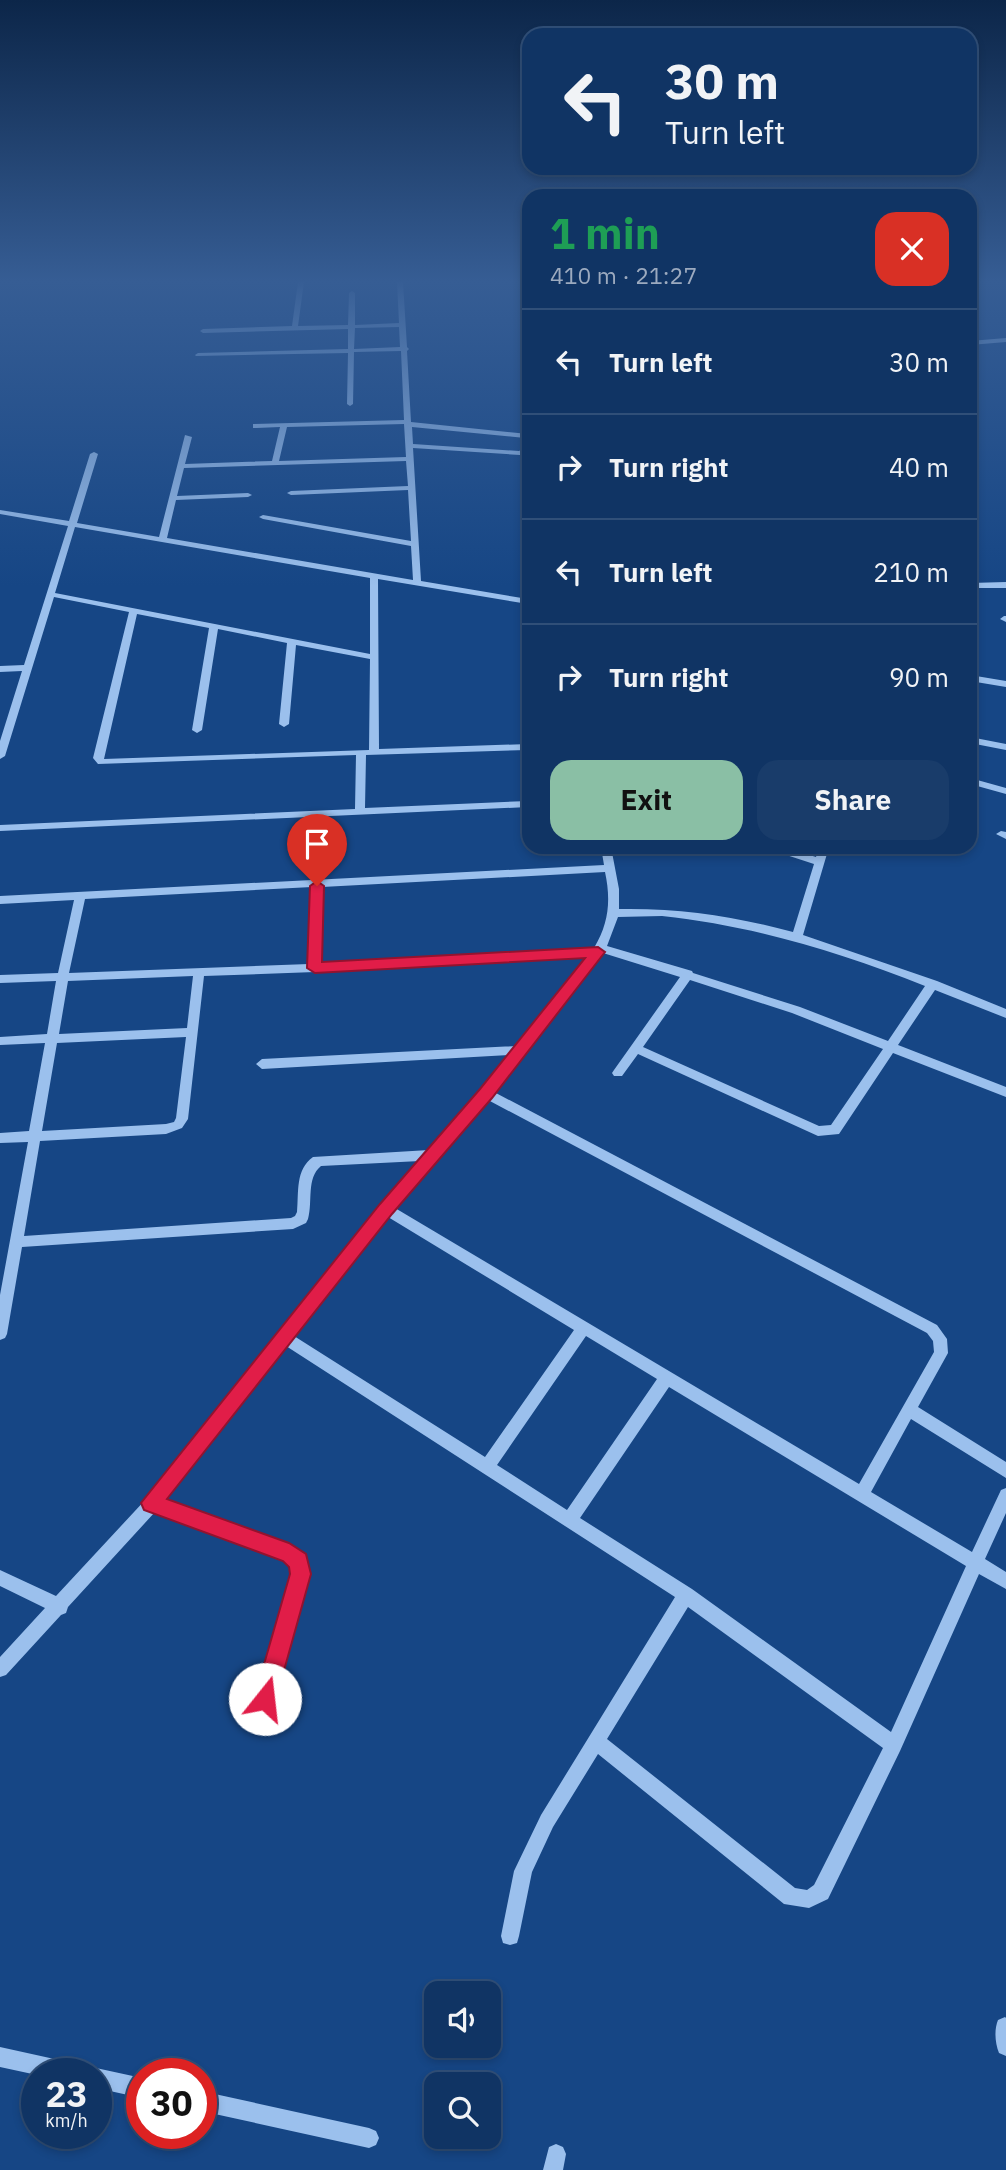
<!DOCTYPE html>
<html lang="en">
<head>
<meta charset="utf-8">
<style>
	body { margin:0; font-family:"IBM Plex Sans",sans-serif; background:#193c6a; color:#f1f3f6; height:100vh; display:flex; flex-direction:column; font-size:26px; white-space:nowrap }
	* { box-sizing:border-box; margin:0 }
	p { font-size:23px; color:#9caabf }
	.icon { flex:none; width:38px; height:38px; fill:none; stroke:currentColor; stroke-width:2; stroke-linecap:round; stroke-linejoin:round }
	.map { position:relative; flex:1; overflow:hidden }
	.side { position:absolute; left:522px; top:189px; width:455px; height:665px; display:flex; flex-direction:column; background:#103464; border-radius:21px; box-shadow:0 4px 10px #0003,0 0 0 2px #304f78 }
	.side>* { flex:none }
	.banner { position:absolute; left:522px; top:28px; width:455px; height:147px; border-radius:21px; box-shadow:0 4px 10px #0003,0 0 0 2px #304f78; background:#103464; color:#f1f3f6; overflow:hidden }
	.controls { position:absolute; left:424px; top:1981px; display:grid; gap:14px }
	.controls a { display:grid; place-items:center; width:77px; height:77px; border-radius:14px; background:#103464; box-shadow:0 4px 10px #0003,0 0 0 2px #304f78; font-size:35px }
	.speed { position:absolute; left:21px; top:2058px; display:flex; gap:14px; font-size:35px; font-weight:700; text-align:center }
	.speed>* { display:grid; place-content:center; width:91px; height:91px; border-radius:50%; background:#103464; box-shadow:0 4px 10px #0003,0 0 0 2px #304f78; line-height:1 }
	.speed small { font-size:18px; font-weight:400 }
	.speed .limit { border:10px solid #d22; background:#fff; color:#111 }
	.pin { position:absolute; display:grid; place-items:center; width:60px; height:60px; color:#fff; margin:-72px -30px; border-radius:50% 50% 50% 0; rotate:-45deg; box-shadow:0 0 7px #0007 }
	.pin .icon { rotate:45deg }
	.me { position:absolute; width:77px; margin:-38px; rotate:16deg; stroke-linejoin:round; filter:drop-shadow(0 0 5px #0008) }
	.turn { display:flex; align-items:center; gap:24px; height:147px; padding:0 28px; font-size:32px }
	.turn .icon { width:91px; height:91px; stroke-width:2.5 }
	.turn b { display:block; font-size:49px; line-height:60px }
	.round { display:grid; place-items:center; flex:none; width:74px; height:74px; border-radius:21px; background:#193c6a }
	.head { display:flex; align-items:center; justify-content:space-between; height:119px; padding:0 28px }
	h1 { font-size:42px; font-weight:700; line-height:52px; color:#1e9e55 }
	.primary-button { display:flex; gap:14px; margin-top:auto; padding:14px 28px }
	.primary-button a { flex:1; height:80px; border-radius:21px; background:#8abfa5; color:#111; font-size:28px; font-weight:700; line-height:80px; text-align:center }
	.primary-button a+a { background:#193c6a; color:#f1f3f6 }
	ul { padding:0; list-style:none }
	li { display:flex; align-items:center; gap:21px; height:105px; padding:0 28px; border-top:2px solid #304f78 }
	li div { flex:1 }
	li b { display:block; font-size:26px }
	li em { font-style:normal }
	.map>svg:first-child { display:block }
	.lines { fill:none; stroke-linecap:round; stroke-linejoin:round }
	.minor { fill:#9bc0ed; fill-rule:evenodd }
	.route { fill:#e11d48; stroke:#92132f; stroke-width:2 }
</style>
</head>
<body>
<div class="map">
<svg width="1006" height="2170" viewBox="0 0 1006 2170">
	<rect width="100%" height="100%" fill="#164685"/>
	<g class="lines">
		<path class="minor" d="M298,282H304L298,326L348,325L349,293L352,291L355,293V325L399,323L397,282H403L407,347L409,349L407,351L411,422L528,434V452L520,455L413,448L421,581L528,599V604L378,579L379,749L528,744V750L366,755L365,808L528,801V807L0,831V825L355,809L356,755L98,764L93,758L129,612L54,597L5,756L0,759V741L22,671L0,672V666L24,665L68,526L0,514V510L69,521L90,454L94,452L98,454L77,523L159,537L185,435L192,437L185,464L272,461L280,427L256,428H253V424L404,420L401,351L354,352L353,404L350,406L347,404L348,353L196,356L195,355L198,353L348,349V329L203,333L200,331L203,329L292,326ZM399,327L400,347L354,349L355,328ZM404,424L406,457L279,461L287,427ZM412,427L525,438L523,449L519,451L413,444ZM406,461L408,486L291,491L287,493L291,495L408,490L411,541L263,515L259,517L263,519L411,546L413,580L167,538L176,500L248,497L252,495L248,493L177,496L184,468ZM75,527L370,578V654L55,593ZM137,614L209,628L192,730L197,733L202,730L218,629L287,643L279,724L284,727L289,724L296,645L370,659L369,750L104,759Z
			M1006,338V342L970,345V341Z
			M1006,582V588H970V583Z
			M1004,616H1006V622L1000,619Z
			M970,675L1006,681V687L970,681Z
			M970,737L1006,744V750L970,743Z
			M970,778L1006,788V794L970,784Z
			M1001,831L1006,832V839L996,834Z
			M601,847H611L619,889V909C682,908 732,916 793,932L814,864L768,849L767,847H783L816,857L819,847H829L803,935L937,981L1006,1009V1018L935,990L898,1045L1006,1087V1097L893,1053L839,1134L818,1136L638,1054L622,1076H614L612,1073L614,1070L680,977L603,953L494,1092L937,1325L947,1339L948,1353L918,1407L1006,1462V1478L911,1419L871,1492L972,1552L1001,1490L1006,1488V1513L985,1559L1006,1572V1589L979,1574L900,1751L828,1899L809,1908L784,1904L598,1754L553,1827L532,1872L519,1936L517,1943L510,1945L503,1943L501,1936L514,1871L541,1815L675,1597L286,1346L164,1500L289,1546L305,1556L309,1574L271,1705L265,1708L259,1705L256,1699L293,1574L292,1566L284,1560L155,1512L68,1607L66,1613L61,1615L6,1675L0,1677V1657L45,1608L0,1586V1570L56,1596L147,1498L381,1205L420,1161L321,1166C306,1178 313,1202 308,1219L306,1223L293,1229L22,1247L7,1334L5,1338L0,1340V1295L28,1142L0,1143V1133L29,1131L45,1043L0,1045V1037L47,1034L56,981L0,983V975L58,973L74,900L0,904V896L604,865ZM605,872C611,900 609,923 594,948L321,964L322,887ZM312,887L309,964L69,973L85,899ZM662,916C755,926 839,952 925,986L888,1041L800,1007L693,973L692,971L607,946L618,917ZM588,956L517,1046L262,1059L256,1064L262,1069L509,1055L429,1150L313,1157C295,1170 299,1192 297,1212L295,1216L291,1218L24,1236L40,1141L166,1134L182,1128L188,1119L204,976L315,972ZM193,976L187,1028L59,1034L68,981ZM690,980L792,1013L883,1049L831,1125L819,1126L643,1047ZM186,1037L176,1118L174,1122L166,1124L42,1131L57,1043ZM488,1100L927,1333L933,1341L934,1352L859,1484L395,1208ZM388,1217L574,1330L485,1457L294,1336ZM586,1336L657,1379L567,1510L497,1465ZM669,1387L966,1566L891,1732L692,1589L580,1518ZM688,1607L883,1748L814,1885L807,1890L795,1888L607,1739Z
			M1005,2017L1006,2018V2056L999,2053C995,2043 994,2030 998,2020Z
			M0,2047L77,2064L84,2067L87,2074L37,2075L0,2067Z
			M96,2068L142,2078V2098L96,2088V2074H88L89,2071Z
			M201,2091L369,2128L376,2131L379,2138L376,2145L369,2148L201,2111Z
			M556,2144L563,2147L566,2154L563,2170H543L549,2147Z"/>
	</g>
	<linearGradient id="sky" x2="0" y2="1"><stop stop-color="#0c2649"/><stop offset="0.48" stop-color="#365d94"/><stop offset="1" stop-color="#365d94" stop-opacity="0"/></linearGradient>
	<rect width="1006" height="586" fill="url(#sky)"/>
	<path class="route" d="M317,881L324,886L322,962L598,947L605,952L492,1098L392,1214L167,1499L289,1543L306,1554L311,1574L276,1699L273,1707L265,1710L257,1707L254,1699L290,1574L289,1567L283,1561L144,1510L141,1503L380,1204L480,1089L585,958L315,973L307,968L310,886Z"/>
</svg>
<div class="controls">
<a><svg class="icon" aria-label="sound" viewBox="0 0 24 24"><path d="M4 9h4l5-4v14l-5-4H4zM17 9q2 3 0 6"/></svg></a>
<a><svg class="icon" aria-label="search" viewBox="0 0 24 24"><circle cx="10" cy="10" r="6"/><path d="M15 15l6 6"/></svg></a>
</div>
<div class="speed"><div>23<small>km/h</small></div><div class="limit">30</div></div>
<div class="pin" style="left:317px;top:886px;background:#d93025"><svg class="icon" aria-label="arrive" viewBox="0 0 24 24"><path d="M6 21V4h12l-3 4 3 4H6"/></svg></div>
<svg class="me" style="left:265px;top:1699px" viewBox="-20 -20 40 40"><circle r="19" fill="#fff"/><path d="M0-13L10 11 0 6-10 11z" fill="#e11d48"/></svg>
<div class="banner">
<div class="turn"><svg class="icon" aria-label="left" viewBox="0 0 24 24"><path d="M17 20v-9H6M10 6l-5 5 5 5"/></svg><div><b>30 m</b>Turn left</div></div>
</div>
<section class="side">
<div class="head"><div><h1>1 min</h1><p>410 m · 21:27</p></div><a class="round" style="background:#d93025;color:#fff"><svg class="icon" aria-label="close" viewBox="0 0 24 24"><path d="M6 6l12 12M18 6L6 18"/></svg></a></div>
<ul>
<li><svg class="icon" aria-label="left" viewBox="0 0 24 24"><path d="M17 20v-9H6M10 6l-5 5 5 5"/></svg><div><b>Turn left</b></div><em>30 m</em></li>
<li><svg class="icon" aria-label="right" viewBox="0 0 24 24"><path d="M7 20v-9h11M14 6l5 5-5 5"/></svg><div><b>Turn right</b></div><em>40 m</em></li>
<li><svg class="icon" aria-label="left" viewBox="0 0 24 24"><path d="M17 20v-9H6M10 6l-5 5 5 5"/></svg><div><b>Turn left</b></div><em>210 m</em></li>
<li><svg class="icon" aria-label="right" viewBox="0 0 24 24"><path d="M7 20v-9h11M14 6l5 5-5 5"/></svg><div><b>Turn right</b></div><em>90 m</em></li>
</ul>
<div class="primary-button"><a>Exit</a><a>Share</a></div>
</section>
</div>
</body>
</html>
